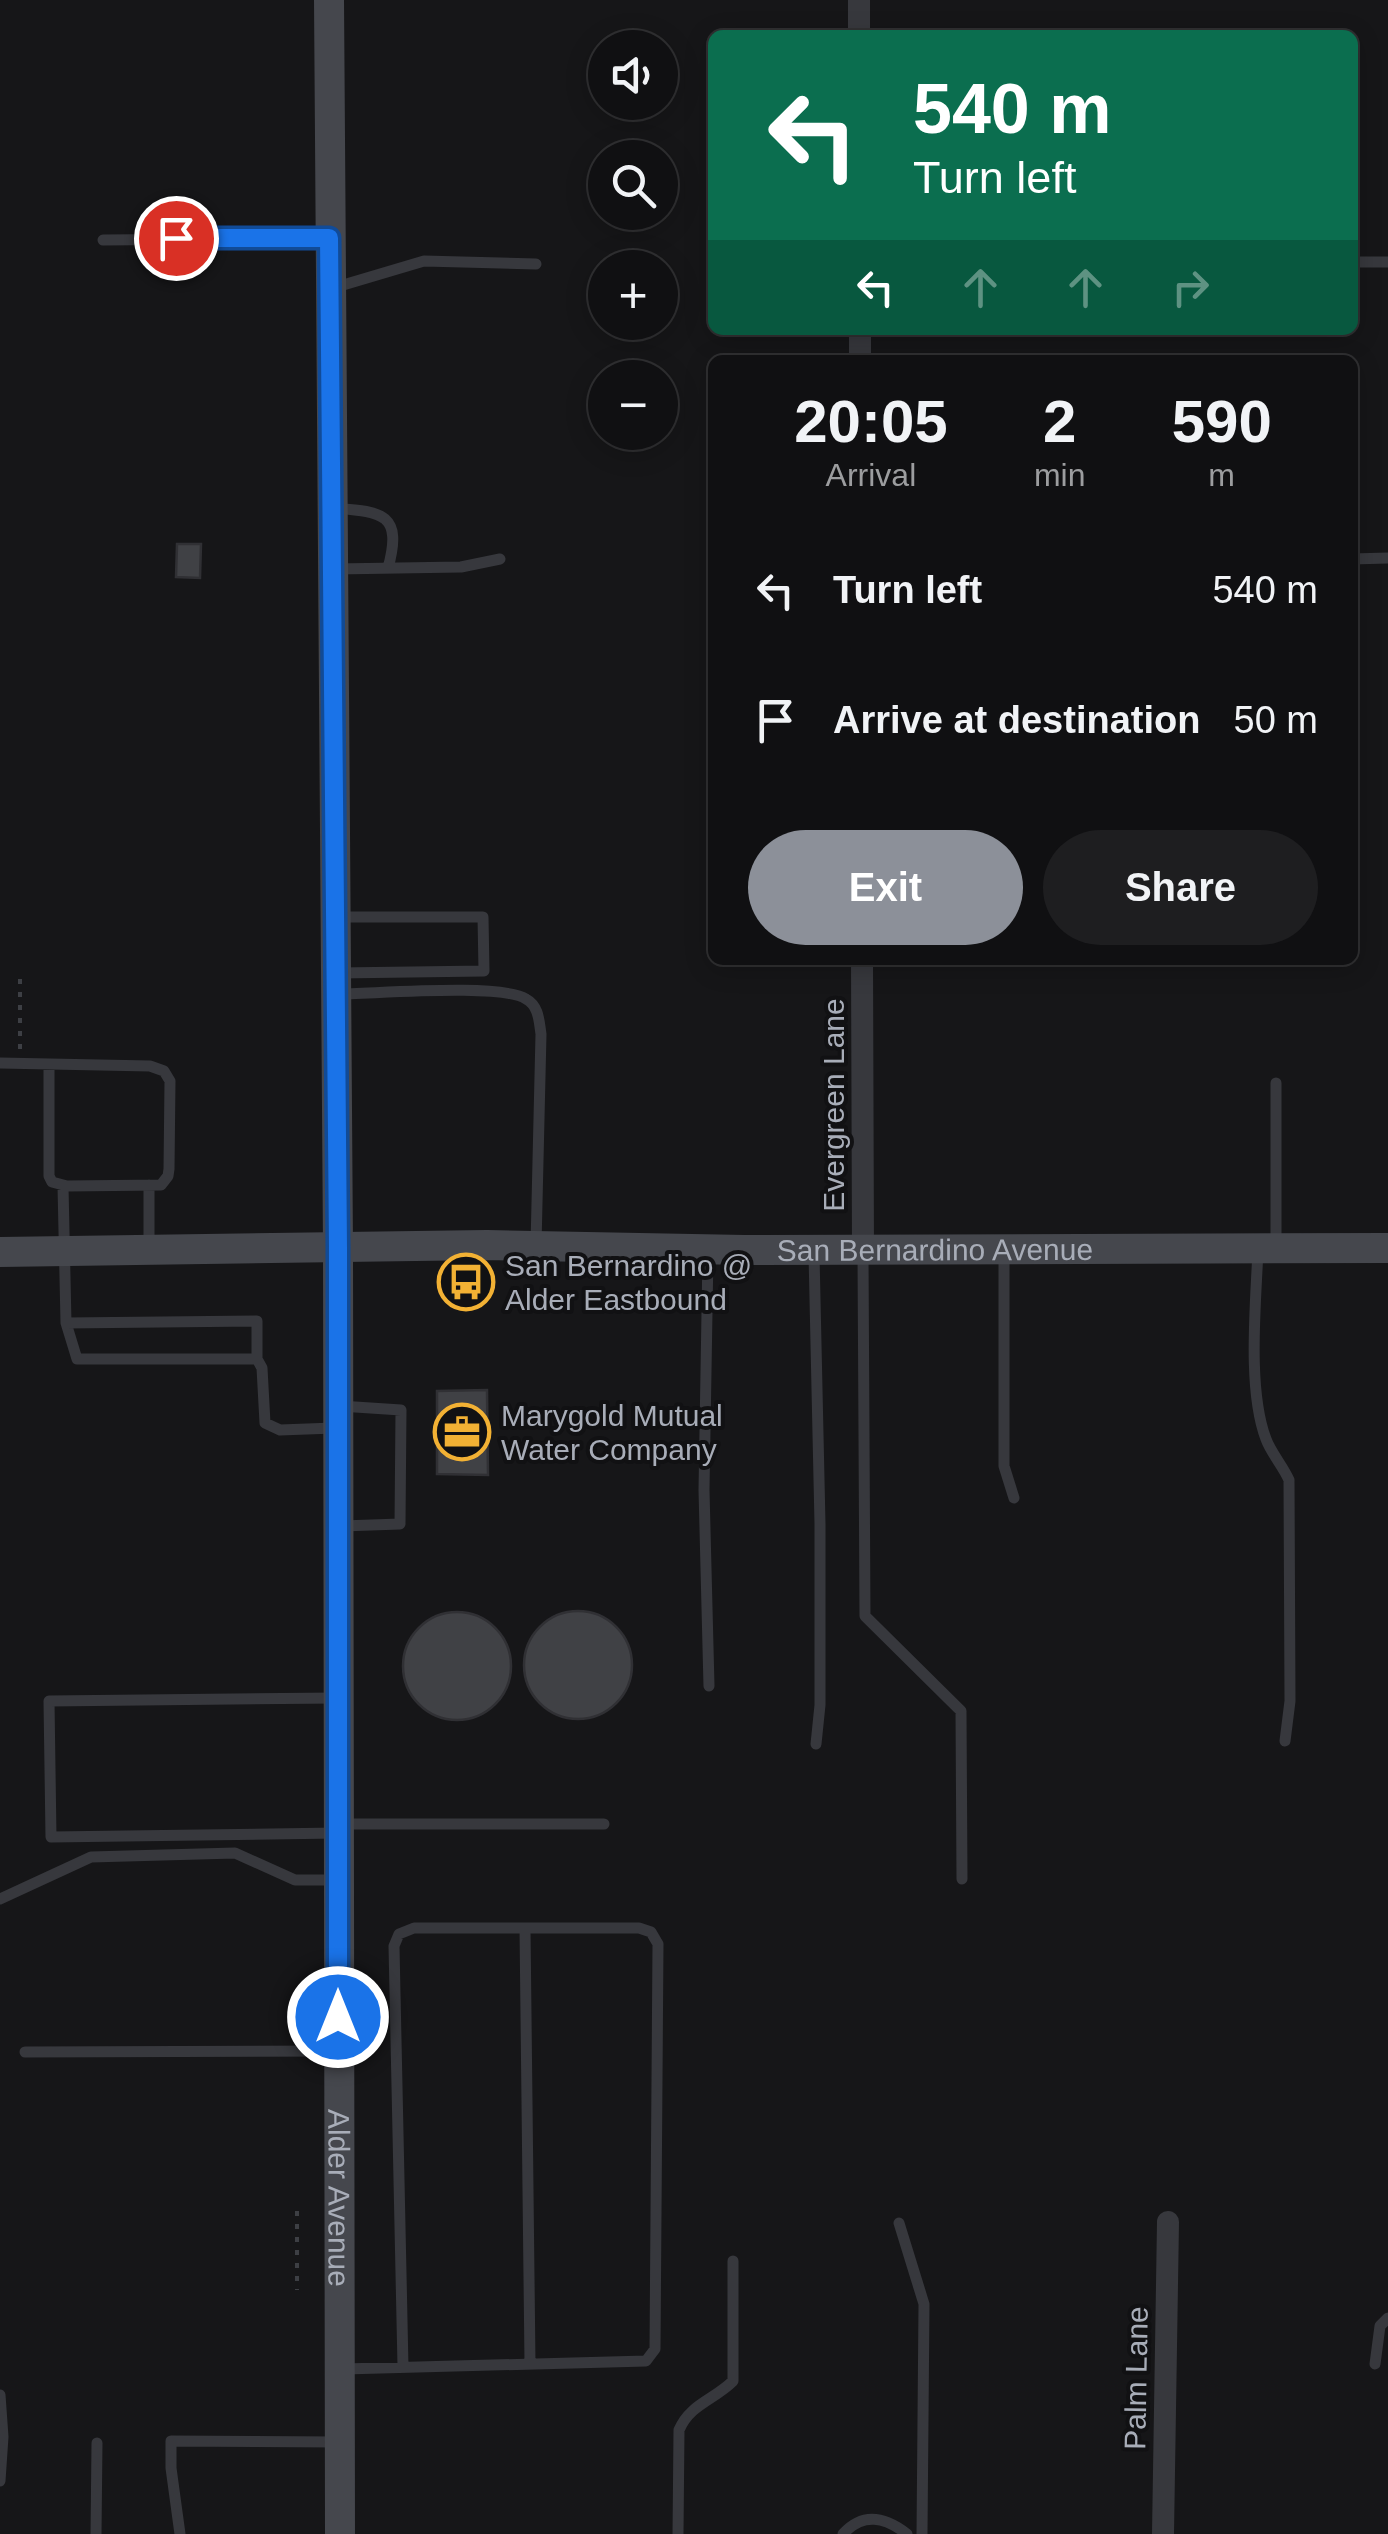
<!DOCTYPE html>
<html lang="en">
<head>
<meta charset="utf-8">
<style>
	body { margin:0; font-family:Helvetica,sans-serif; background:#1e1e20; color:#f1f3f6; height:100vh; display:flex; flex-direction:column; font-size:38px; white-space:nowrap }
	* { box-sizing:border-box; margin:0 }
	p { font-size:32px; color:#9c9d9f }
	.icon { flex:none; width:55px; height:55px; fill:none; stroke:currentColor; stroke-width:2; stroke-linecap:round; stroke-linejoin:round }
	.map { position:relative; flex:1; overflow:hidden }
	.details { position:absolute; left:708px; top:355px; width:650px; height:610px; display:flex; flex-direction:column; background:#101012; border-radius:15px; box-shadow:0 5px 25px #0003,0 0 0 2px #303032 }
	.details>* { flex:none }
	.guide { position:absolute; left:708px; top:30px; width:650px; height:305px; border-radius:15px; box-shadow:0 5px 25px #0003,0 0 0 2px #303032; background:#0b6e4f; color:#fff; overflow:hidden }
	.fabs { position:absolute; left:588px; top:30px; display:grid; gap:20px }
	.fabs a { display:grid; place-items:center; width:90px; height:90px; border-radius:50%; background:#101012; box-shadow:0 5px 25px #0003,0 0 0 2px #303032; font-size:50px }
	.pin { position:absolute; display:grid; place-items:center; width:85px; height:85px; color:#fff; margin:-42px; border:5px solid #fff; border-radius:50%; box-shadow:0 2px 10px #0007 }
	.me { position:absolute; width:110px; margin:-55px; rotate:0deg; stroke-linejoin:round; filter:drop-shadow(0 0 8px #0008) }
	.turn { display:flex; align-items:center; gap:35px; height:210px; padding:0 40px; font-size:45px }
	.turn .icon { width:130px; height:130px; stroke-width:2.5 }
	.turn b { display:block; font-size:70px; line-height:85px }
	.lanes { display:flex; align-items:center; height:95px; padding:0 40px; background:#0003; justify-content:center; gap:50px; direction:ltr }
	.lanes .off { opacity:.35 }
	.eta { display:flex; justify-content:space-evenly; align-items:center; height:170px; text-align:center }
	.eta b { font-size:60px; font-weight:600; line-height:70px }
	.action { display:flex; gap:20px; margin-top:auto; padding:20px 40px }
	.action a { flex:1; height:115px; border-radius:60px; background:#8c9099; color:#fff; font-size:40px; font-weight:600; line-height:115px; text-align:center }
	.action a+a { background:#1e1e20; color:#f1f3f6 }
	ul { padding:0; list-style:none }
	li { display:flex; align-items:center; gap:30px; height:130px; padding:0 40px }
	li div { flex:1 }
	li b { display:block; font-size:38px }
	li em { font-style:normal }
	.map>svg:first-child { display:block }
	.building { fill:#404145; stroke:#303034; stroke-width:2.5 }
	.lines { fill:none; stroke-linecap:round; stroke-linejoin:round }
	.path { stroke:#3d3f44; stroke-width:4; stroke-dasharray:5 8; stroke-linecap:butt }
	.lane { stroke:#37383d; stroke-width:11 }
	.street { stroke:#37383d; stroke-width:22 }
	.secondary { stroke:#45474d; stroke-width:30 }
	.route-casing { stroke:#114b97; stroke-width:25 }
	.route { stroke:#1a73e8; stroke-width:18 }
	.labels { text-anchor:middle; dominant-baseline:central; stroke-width:8; stroke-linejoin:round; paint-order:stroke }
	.street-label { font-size:30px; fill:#a8adb8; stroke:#111113 }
	.poi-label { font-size:30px; fill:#a8adb8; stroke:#111113; text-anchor:start }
</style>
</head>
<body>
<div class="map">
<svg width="1388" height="2534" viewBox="0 0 1388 2534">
	<rect width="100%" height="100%" fill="#161618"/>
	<path class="building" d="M177,544H201L200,578L176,577Z
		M487,1390L488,1475L437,1474V1391Z
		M524 1665a54 54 0 1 1 108 0a54 54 0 1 1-108 0Z
		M403 1666a54 54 0 1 1 108 0a54 54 0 1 1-108 0Z"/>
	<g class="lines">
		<path class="path" d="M20,979V1049
			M297,2211V2290"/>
		<path class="lane" d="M103,240L329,238
			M1352,262H1388
			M333,288L424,261L536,264
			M335,508C382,512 403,513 388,568
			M1352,559L1388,558
			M335,569L461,567L500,559
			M337,917H483L484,971L338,973
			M338,994C373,994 502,983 526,999C539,1006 539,1021 541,1034L536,1245
			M0,1063L150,1066L164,1071L170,1081L169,1169L168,1176L161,1185L67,1186L52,1182L49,1176V1065
			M149,1185V1246
			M63,1186L66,1323L77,1359H257
			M1258,1249C1256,1302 1247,1389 1266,1439C1271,1453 1283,1466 1289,1480L1290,1701L1285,1741
			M1276,1249V1083
			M708,1253L704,1490L709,1686
			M1004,1253V1466L1014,1498
			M814,1254L820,1524V1705L816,1744
			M863,1254L865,1616L961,1711L962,1879
			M66,1323L257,1321V1359L262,1368L265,1423L280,1430L334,1428
			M340,1406L401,1410L400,1524L342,1526
			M342,1824H604
			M337,1833L51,1837L49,1701L337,1698
			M0,1899L91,1857L235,1853L295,1880H338
			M525,1928L530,2364
			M25,2052L338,2051
			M899,2223L924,2304L922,2534
			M1375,2364L1380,2326L1388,2318
			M344,2369C444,2366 545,2364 646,2361L655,2349L658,1944L651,1932L639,1928H414L399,1934L394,1946L403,2367
			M0,2395L3,2437L0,2481
			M96,2534L97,2443
			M180,2534L171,2468V2441L338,2442
			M678,2534L679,2430C690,2404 714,2400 733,2381V2261
			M843,2534C863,2512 885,2517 907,2534"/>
		<path class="street" d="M859,0V35
			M860,330V360
			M862,960L863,1249
			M1163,2534L1168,2222"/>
		<g class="secondary">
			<path id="s1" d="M329,0L338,1247L340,2534"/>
			<path id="s2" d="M0,1252L487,1245L745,1250L1388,1248"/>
		</g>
	</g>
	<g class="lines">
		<g class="route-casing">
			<path id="route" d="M176,238H329L338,1247V2017"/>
		</g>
		<use href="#route" class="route"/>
	</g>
	<defs>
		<g id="bus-ring" transform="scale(2.875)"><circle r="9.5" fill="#111113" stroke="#f2b134" stroke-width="1.5"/><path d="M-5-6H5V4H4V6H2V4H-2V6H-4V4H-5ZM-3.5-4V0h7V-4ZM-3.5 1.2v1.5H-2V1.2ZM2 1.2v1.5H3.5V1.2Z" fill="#f2b134"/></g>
		<g id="office-ring" transform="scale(2.875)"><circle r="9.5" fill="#111113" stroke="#f2b134" stroke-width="1.5"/><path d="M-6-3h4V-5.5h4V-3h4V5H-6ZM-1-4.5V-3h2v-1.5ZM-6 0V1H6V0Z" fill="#f2b134"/></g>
	</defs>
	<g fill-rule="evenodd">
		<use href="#bus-ring" x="466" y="1282"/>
		<use href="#office-ring" x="462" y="1432"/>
	</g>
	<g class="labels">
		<g class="street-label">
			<text transform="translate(833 1105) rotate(-90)">Evergreen Lane</text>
			<text stroke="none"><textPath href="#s2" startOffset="935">San Bernardino Avenue</textPath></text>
			<text stroke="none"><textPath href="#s1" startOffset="2198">Alder Avenue</textPath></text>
			<text transform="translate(1136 2378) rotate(-89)">Palm Lane</text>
		</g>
		<g class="poi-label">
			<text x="505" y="1265">San Bernardino @<tspan x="505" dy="34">Alder Eastbound</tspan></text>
			<text x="501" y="1415">Marygold Mutual<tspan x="501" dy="34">Water Company</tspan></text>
		</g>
	</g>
</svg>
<div class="fabs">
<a><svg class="icon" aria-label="sound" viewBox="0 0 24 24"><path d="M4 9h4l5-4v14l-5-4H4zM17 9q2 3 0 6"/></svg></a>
<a><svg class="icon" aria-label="search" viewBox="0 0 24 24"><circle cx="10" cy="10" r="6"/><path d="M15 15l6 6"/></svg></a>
<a>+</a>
<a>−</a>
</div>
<div class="pin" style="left:176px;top:238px;background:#d93025"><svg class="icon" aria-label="arrive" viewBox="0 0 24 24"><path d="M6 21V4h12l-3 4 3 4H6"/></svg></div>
<svg class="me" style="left:338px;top:2017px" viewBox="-20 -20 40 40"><circle r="17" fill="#1a73e8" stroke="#fff" stroke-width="3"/><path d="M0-11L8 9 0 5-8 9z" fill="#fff"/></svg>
<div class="guide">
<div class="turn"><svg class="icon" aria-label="left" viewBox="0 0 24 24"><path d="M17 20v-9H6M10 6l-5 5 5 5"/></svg><div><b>540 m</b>Turn left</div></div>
<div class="lanes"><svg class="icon" aria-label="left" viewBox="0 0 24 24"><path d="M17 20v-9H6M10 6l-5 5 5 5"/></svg><svg class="icon off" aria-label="ahead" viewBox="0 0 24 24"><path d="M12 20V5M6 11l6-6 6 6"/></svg><svg class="icon off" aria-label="ahead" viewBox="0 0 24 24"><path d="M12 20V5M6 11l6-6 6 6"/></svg><svg class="icon off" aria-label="right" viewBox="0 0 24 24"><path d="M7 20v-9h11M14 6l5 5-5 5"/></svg></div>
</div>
<section class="details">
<div class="eta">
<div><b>20:05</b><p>Arrival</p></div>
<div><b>2</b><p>min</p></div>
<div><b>590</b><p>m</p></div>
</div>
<ul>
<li><svg class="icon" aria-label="left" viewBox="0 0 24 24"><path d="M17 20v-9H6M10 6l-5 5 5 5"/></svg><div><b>Turn left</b></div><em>540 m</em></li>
<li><svg class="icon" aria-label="arrive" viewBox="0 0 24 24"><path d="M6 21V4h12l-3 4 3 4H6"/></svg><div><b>Arrive at destination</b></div><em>50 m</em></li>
</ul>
<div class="action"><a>Exit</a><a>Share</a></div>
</section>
</div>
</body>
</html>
